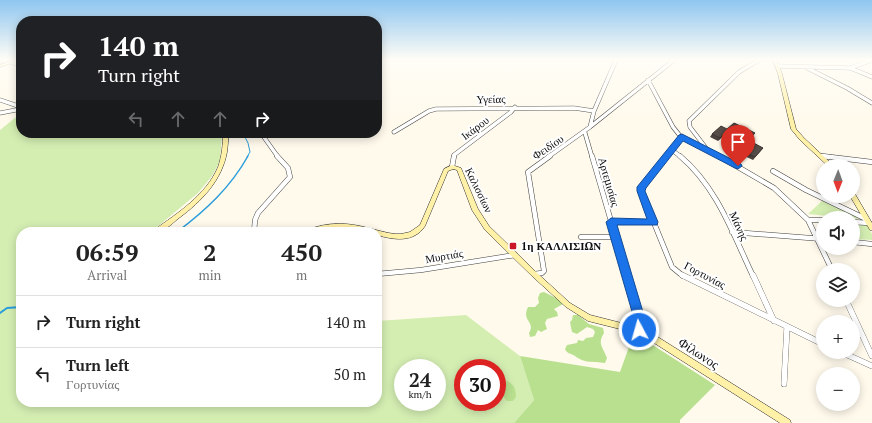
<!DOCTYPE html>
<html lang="en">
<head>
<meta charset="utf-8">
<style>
	body { margin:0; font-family:"PT Serif",serif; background:#f2f2f2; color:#222; height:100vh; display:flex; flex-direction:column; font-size:15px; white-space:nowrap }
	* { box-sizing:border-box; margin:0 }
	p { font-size:13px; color:#767676 }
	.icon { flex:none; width:22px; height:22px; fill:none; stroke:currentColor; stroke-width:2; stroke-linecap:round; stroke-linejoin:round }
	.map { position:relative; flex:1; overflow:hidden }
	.drawer { position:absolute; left:16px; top:227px; width:366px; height:180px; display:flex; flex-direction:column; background:#fff; border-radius:16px; box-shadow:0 2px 10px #0003 }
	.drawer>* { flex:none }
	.hud { position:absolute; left:16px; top:16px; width:366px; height:122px; border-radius:16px; box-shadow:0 2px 10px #0003; background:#202124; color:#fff; overflow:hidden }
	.needle { width:26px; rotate:181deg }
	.tools { position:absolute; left:816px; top:159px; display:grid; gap:8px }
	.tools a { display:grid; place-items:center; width:44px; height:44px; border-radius:50%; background:#fff; box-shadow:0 2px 10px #0003; font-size:20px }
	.speed { position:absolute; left:394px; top:359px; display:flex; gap:8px; font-size:20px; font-weight:700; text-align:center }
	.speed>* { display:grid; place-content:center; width:52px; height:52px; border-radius:50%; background:#fff; box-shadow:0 2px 10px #0003; line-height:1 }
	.speed small { font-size:10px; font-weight:400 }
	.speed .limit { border:6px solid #d22; background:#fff; color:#111 }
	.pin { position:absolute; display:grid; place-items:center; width:34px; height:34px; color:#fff; margin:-41px -17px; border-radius:50% 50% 50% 0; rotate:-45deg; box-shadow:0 0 4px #0007 }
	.pin .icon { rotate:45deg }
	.me { position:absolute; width:44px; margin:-22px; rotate:354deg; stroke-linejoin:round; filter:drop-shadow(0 0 3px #0008) }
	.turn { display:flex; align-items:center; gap:14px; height:84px; padding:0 16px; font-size:18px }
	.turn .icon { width:52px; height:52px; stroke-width:2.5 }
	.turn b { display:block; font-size:28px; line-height:34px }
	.lanes { display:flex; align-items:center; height:38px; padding:0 16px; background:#0003; justify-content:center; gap:20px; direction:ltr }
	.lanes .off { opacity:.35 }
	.eta { display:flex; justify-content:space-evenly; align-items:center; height:68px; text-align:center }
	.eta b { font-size:24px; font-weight:700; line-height:28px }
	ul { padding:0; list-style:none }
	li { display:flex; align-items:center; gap:12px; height:52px; padding:0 16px; border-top:1px solid #e0e0e0 }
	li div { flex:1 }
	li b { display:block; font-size:15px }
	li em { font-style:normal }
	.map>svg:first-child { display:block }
	.green { fill:#d4eeb2; fill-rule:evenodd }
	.forest { fill:#b8e08f }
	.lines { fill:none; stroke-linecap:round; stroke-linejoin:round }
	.stream-far2 { stroke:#2a9ddb; stroke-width:1 }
	.stream-far1 { stroke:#2a9ddb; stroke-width:1.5 }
	.stream { stroke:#2a9ddb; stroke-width:2 }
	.minor-far2-casing { stroke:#404040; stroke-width:4.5 }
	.minor-far1-casing { stroke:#404040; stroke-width:5.5 }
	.minor-casing { stroke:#404040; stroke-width:6 }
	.secondary-casing { stroke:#2f2f2f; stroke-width:1 }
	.minor-far2 { stroke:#fff; stroke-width:3.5 }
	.minor-far1 { stroke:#fff; stroke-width:4.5 }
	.minor { stroke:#fff; stroke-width:5.5 }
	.secondary { fill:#fff1a7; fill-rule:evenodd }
	.wall { fill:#4b423e }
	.shaded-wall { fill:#3d3632 }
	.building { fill:#574d48; stroke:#3d3632 }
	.route { fill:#1a73e8; stroke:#114b97 }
	.poi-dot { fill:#cb1628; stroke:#fff; stroke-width:1.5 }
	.labels { text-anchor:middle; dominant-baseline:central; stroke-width:4; stroke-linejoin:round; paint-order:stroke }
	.street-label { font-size:11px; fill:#0d0d0d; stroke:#fff }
	.poi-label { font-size:11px; font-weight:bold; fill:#0d0d0d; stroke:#fff; text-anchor:start }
	.near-street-label { font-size:13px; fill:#0d0d0d; stroke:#fff }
</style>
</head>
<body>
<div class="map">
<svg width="872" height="423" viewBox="0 0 872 423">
	<rect width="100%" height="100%" fill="#fffaec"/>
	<path class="green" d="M21,113V133H222L220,161L212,176L198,193L151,232H21V402H377V321L466,315L520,356L534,400L514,423H0V130ZM403,368H437V402H403ZM463,368H497V402H463Z
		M823,200L858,218V219L808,214Z
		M853,224L867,225L872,234V240L853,239Z"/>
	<path class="forest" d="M544,292L560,300L563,304L554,309L557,312L558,316L547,319L545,323L547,329L541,332L538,330L535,336L530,337L529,333C536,321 521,322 528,307H535L539,303L538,298L540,293Z
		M573,315H578L589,324L603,328L604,333C597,344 603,347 607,358L605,363C592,361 586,364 575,356C570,353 567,354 565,349L567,345L577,343L578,340L583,341L586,338L593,337L595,332L593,329L587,327L577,334L572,332L570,322L572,320Z
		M634,333L715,385L680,420V423H514L534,400L520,356L620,372Z
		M507,381C514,384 516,389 516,397L513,401H507L502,395H497V388L500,382Z"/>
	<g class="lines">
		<path class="stream-far2" d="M0,62L5,60
			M243,133L248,143L250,152L247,157"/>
		<path class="stream-far1" d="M177,232C206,210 230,188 248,156"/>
		<path class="stream" d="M0,313L7,308L21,307"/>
		<g class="minor-far2-casing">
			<path id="minor-far2" d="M11,62L21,65
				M777,66L850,68L872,60
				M807,68L847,88L872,103
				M850,68L872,77
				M648,80L673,127L681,137L721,157
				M0,100L21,107
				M0,113L21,109
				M590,127L674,60
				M394,132L429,111L436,109L574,108L594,111
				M261,133L278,157
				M585,133L592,157
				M706,148L690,127L689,121L739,72L759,60
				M672,150L681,157
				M821,156L831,157
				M454,157V155L511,112L515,107
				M548,157L590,127L594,111L616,60
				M665,157L681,137"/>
		</g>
		<g class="minor-far1-casing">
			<path id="minor-far1" d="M592,156L627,276
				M666,156L642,187L641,191L672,267L683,276
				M680,156C717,187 733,234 753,276
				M719,156L774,188L808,220L832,270
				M822,156L872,162
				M452,167L454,156
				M773,171L806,190L866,219
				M808,220H823
				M611,222H653
				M853,222L869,223
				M254,232L255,220L258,213L290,177L288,168L277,156
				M732,232L823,239
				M581,237H615
				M853,242L872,244
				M377,274L421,270L515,255
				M534,274L542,273L544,271L528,172L550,156"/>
		</g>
		<g class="minor-casing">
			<path id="minor" d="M626,275L640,322L639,330
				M682,275L823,344
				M753,275L774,321
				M846,300L872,356
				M841,352L872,366
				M784,384L787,327"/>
		</g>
		<g class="secondary-casing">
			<path id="secondary" d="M13,60H20L0,67V65Z
				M773,60H777L782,74L796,129L804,138L834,166H828L800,140L791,129L778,74Z
				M223,133H229C228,139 228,146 227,152C222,180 202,201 179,218C170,225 165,232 153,232L154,230C178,213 206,195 218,167C222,156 223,144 223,133Z
				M452,165L461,168L478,209L489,226L536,272L570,303L590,315L645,329L790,420L791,423H780L640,334L588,321L566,307L532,276L485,230L472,210L457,170L453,169L448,171L425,226C414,243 394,240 377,235V232C365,232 353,229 341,228C329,228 318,232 306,232L307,230C328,222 346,222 368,228C377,230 386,233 395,234H401L410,232L420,225L444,169Z
				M853,194H855L872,223V230H870L850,196H853Z"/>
		</g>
		<use href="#minor-far2" class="minor-far2"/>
		<use href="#minor-far1" class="minor-far1"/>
		<use href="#minor" class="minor"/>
		<use href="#secondary" class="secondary"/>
	</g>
	<path class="wall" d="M727,129L755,133L749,141L763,148L753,160L736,152L743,144L738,141L739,140L725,134L718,141L710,137L712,134Z"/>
	<path class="shaded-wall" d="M727,131L725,134L718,141L720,138Z"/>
	<path class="building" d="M734,123L755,133L748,140L763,148L755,157L739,149L746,141L740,138L742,136L727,131L720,138L712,134L721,126L727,129Z"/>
	<linearGradient id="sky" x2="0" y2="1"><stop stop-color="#8fc6f0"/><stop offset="0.5" stop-color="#fffdf6"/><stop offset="1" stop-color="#fffdf6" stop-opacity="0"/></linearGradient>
	<rect width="872" height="119" fill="url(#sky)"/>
	<path class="route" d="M682,134L741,164L742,166L738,169L735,168L683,141L646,188L645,191L658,222L657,225H617L646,322L643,333L639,335L635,333L633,330L635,322L606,222L611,218L647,219L637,191V187L679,135Z"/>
	<rect class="poi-dot" x="509" y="242" width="8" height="8" rx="2"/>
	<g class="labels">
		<g class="street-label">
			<text transform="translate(491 99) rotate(-1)">Υγείας</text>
			<text transform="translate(475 128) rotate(-37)">Ικάρου</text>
			<text transform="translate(548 147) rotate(-34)">Φειδίου</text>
			<text transform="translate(609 182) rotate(74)">Αρτεμισίας</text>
			<text transform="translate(479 190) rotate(64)">Καλισσίων</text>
			<text transform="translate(739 226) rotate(65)">Μάνης</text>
			<text transform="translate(444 256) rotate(-10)">Μυρτιάς</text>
			<text transform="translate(705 275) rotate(28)">Γορτυνίας</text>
		</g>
		<g class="poi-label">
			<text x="521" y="246">1η ΚΑΛΛΙΣΙΩΝ</text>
		</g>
		<g class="near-street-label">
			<text transform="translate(699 353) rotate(33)">Φίλωνος</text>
		</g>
	</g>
</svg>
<div class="tools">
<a><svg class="needle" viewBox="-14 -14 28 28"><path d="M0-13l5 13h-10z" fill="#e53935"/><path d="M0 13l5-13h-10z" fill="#767676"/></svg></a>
<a><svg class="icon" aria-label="sound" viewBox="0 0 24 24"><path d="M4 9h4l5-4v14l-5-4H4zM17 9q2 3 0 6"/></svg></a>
<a><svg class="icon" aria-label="layers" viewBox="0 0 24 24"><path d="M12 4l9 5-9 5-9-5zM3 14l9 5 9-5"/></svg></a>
<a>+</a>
<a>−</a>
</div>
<div class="speed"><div>24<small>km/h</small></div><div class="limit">30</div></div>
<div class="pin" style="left:738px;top:166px;background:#d93025"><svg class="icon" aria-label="arrive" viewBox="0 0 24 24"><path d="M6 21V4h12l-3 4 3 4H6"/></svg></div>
<svg class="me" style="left:639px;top:330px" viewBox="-20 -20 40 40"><circle r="17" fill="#1a73e8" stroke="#fff" stroke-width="3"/><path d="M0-11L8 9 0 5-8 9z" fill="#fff"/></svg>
<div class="hud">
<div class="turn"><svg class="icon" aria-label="right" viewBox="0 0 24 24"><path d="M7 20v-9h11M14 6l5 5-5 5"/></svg><div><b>140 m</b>Turn right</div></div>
<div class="lanes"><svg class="icon off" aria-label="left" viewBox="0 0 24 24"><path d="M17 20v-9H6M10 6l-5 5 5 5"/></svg><svg class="icon off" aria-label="ahead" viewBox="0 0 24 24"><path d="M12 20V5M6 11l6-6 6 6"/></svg><svg class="icon off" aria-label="ahead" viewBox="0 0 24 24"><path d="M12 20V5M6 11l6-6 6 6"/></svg><svg class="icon" aria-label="right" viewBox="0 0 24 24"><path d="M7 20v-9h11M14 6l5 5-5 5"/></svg></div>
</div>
<section class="drawer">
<div class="eta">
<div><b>06:59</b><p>Arrival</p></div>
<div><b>2</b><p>min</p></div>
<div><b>450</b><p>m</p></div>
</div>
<ul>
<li><svg class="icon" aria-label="right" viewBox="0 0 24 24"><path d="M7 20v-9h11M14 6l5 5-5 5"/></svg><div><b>Turn right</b></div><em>140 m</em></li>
<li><svg class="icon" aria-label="left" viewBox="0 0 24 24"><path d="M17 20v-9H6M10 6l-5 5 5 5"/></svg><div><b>Turn left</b><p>Γορτυνίας</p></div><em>50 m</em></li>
</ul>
</section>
</div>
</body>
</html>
